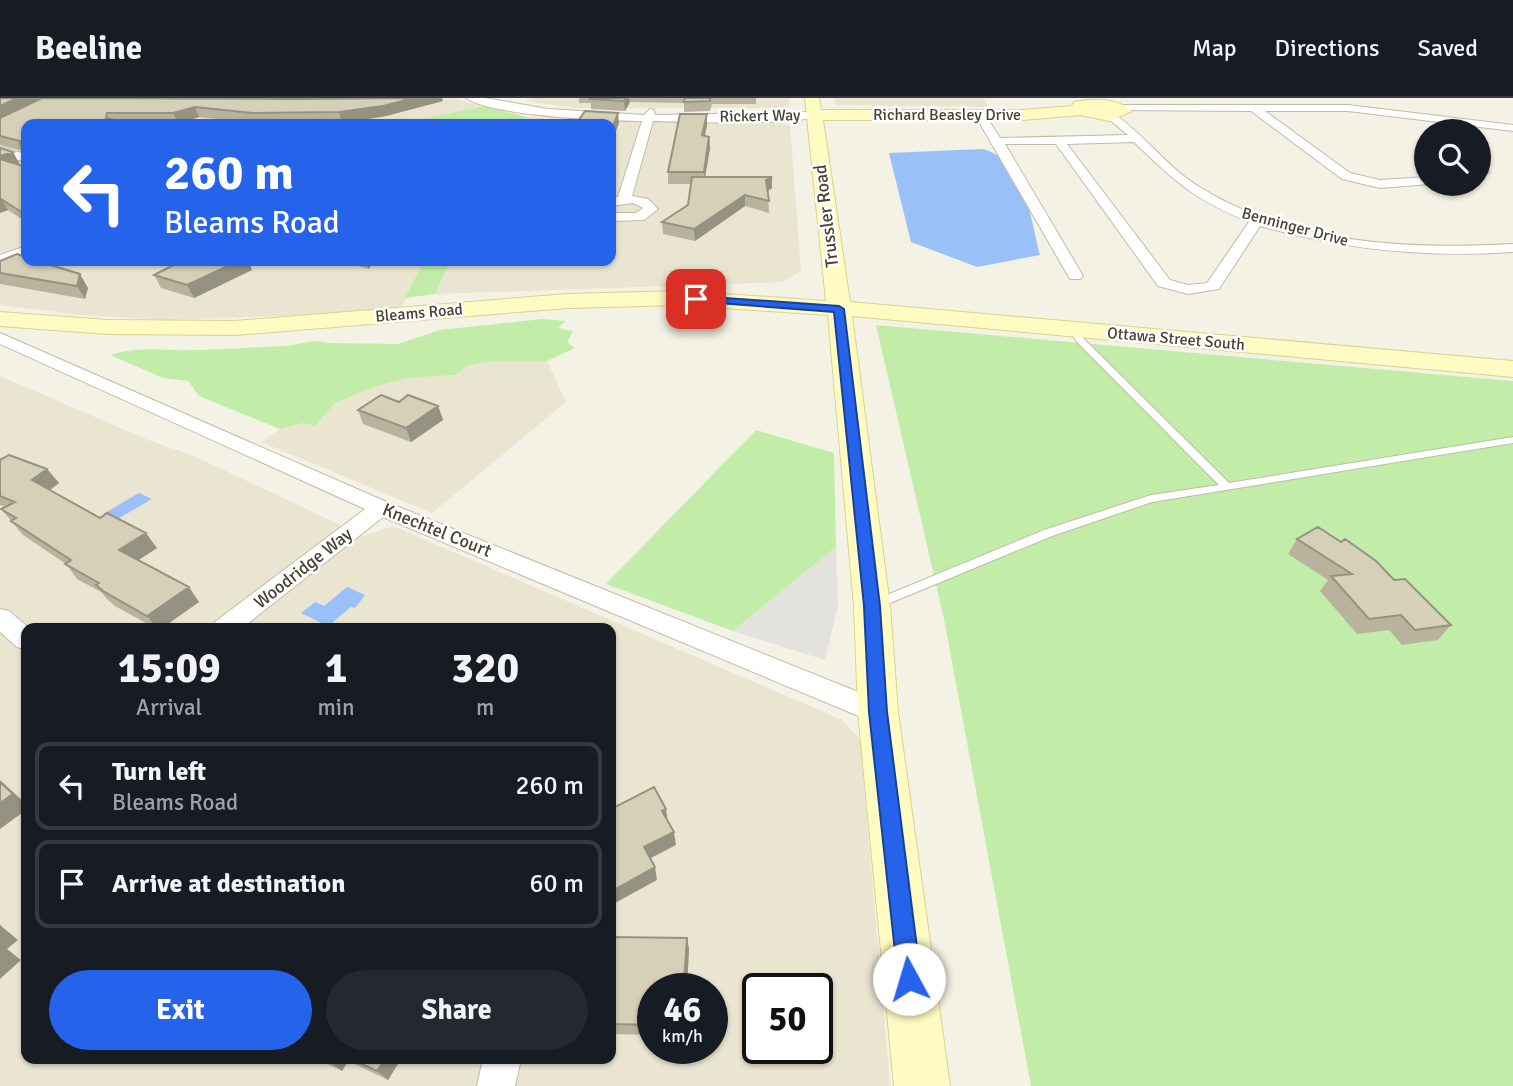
<!DOCTYPE html>
<html lang="en">
<head>
<meta charset="utf-8">
<style>
	body { margin:0; font-family:Signika,sans-serif; background:#242831; color:#f1f3f6; height:100vh; display:flex; flex-direction:column; font-size:26px; white-space:nowrap }
	* { box-sizing:border-box; margin:0 }
	p { font-size:23px; color:#9ea1a6 }
	.icon { flex:none; width:38px; height:38px; fill:none; stroke:currentColor; stroke-width:2; stroke-linecap:round; stroke-linejoin:round }
	.map { position:relative; flex:1; overflow:hidden }
	.drawer { position:absolute; left:21px; top:525px; width:595px; height:441px; display:flex; flex-direction:column; background:#171b24; border-radius:14px; box-shadow:0 2px 5px #0004 }
	.drawer>* { flex:none }
	.hud { position:absolute; left:21px; top:21px; width:595px; height:147px; border-radius:14px; box-shadow:0 2px 5px #0004; background:#2563eb; color:#fff; overflow:hidden }
	.controls { position:absolute; left:1414px; top:21px; display:grid; gap:14px }
	.controls a { display:grid; place-items:center; width:77px; height:77px; border-radius:50%; background:#171b24; box-shadow:0 2px 5px #0004; font-size:35px }
	.speed { position:absolute; left:637px; top:875px; display:flex; gap:14px; font-size:35px; font-weight:700; text-align:center }
	.speed>* { display:grid; place-content:center; width:91px; height:91px; border-radius:50%; background:#171b24; box-shadow:0 2px 5px #0004; line-height:1 }
	.speed small { font-size:18px; font-weight:400 }
	.speed .limit { border:4px solid #111; border-radius:10px; background:#fff; color:#111 }
	.pin { position:absolute; display:grid; place-items:center; width:60px; height:60px; color:#fff; margin:-30px; border-radius:14px; box-shadow:0 4px 10px #0006 }
	.me { position:absolute; width:77px; margin:-38px; rotate:354deg; stroke-linejoin:round; filter:drop-shadow(0 0 5px #0008) }
	.turn { display:flex; align-items:center; gap:24px; height:147px; padding:0 28px; font-size:32px }
	.turn .icon { width:91px; height:91px; stroke-width:2.5 }
	.turn b { display:block; font-size:49px; line-height:60px }
	.eta { display:flex; justify-content:space-evenly; align-items:center; height:119px; text-align:center }
	.eta b { font-size:42px; font-weight:800; line-height:49px }
	.action { display:flex; gap:14px; margin-top:auto; padding:14px 28px }
	.action a { flex:1; height:80px; border-radius:42px; background:#2563eb; color:#fff; font-size:28px; font-weight:800; line-height:80px; text-align:center }
	.action a+a { background:#242831; color:#f1f3f6 }
	ul { padding:0; list-style:none }
	li { display:flex; align-items:center; gap:21px; height:88px; margin:0 14px 10px; padding:0 14px; border:4px solid #363941; border-radius:14px }
	li div { flex:1 }
	li b { display:block; font-size:26px }
	li em { font-style:normal }
	header { display:flex; align-items:center; gap:42px; box-sizing:border-box; height:98px; padding:0 35px; background:#171b24; border-bottom:2px solid #363941 }
	header strong { font-size:33px }
	nav { display:flex; gap:38px; margin-inline-start:auto; font-size:24px }
	.map>svg:first-child { display:block }
	.residential { fill:#e9e5d1; fill-rule:evenodd }
	.green { fill:#c2eda8 }
	.parking { fill:#e4e2dd }
	.water { fill:#99c1f8 }
	.lines { fill:none; stroke-linecap:round; stroke-linejoin:round }
	.lane-casing { stroke:#c1bca5; stroke-width:2 }
	.street-casing { stroke:#c1bca5; stroke-width:2 }
	.secondary-casing { stroke:#d9d38e; stroke-width:2 }
	.lane { fill:#fff; fill-rule:evenodd }
	.street { fill:#fff; fill-rule:evenodd }
	.secondary { fill:#fffbc3; fill-rule:evenodd }
	.wall { fill:#b9b39e }
	.shaded-wall { fill:#969281 }
	.building { fill:#d7d0b8; stroke:#969281; stroke-width:2 }
	.route { fill:#2563eb; stroke:#184099; stroke-width:2 }
	.labels { text-anchor:middle; dominant-baseline:central; stroke-width:5; stroke-linejoin:round; paint-order:stroke }
	.far-street-label { font-size:16px; fill:#474333; stroke:#fff }
	.street-label { font-size:18px; fill:#474333; stroke:#fff }
</style>
</head>
<body>
<header>
<strong>Beeline</strong>
<nav><a>Map</a><a>Directions</a><a>Saved</a></nav>
</header>
<div class="map">
<svg width="1513" height="988" viewBox="0 0 1513 988">
	<rect width="100%" height="100%" fill="#f4f2e4"/>
	<path class="residential" d="M203,0L240,8L450,0L484,8L398,26H152L117,17Z
		M532,0H789V10H575L526,3Z
		M834,0H984L988,9L836,7Z
		M0,13L26,26V163H424L401,210L309,217L167,222L81,217L0,207Z
		M527,19L582,23H777L790,27L801,173L783,184L435,196L450,163H611V74L614,70H611V26H523Z
		M491,263H547L566,304L432,415L261,344L280,331L303,325L315,328L335,305L372,289L408,280L455,277L467,268Z
		M0,278L148,342L194,358L364,438L393,428L842,622L860,641L890,988H0ZM26,530H611V961H26ZM653,891H712V950H653ZM758,891H817V950H758Z"/>
	<path class="green" d="M484,8L527,19L523,26H398Z
		M424,163H450L435,196L405,200Z
		M542,221L566,223L558,230L573,233L567,244L575,250L547,263H491L467,268L455,277L408,280L373,289L335,305L315,328L303,325L280,331L199,298L188,283L163,280L110,257C137,248 164,253 192,252C223,252 254,249 285,248C300,247 314,240 328,245L398,246L440,232Z
		M876,227L1513,283V988H1031L944,521Z
		M756,332L834,355L836,449L733,533L606,486Z"/>
	<path class="parking" d="M836,449L838,509L825,562L733,533Z"/>
	<path class="water" d="M983,51C1026,63 1030,120 1040,157L977,169L911,144L889,55Z
		M139,395L152,401L116,422L103,416Z
		M347,489L365,497L355,510L351,509L328,528L301,515L315,504L324,508Z"/>
	<g class="lines">
		<g class="lane-casing">
			<path id="lane" d="M1070,230H1076L1083,240L1229,385L1513,339V345L1152,404L1052,438L878,510H870L868,507L870,504L1044,432L1151,397L1219,387L1077,244L1069,232Z"/>
		</g>
		<g class="street-casing">
			<path id="street" d="M466,0H485L548,11L644,17L650,11L654,12L655,17L814,14L819,17C804,28 680,24 653,23L632,98L648,101L658,111L644,122L611,123V115H636L643,110L633,105L611,108V100L618,99L642,23C606,23 492,18 466,0Z
				M1121,7H1348L1513,27V33L1348,13H1265L1350,75L1380,82L1426,79V86H1430L1380,90L1342,81L1251,13L1117,12V8Z
				M976,15H984L1000,40L1128,37L1105,18L1114,16C1145,37 1166,68 1198,88C1290,146 1407,152 1513,146V154C1426,160 1344,152 1260,128L1219,191L1188,196L1158,188L1056,46H1005L1083,178L1080,181H1070L975,17ZM1134,44C1175,84 1195,102 1249,124L1207,185L1188,187L1170,182L1067,46Z
				M0,49L26,56V64L0,57Z
				M1479,65L1489,74L1479,82Z
				M26,148V157L0,167V157Z
				M0,235L389,405L888,606L892,614L888,622L878,625L868,622L383,419L242,530H212L216,523L365,411L0,246Z
				M0,511L9,513L29,530H26V552L17,549L0,534Z
				M483,961H521L515,988H477Z"/>
		</g>
		<g class="secondary-casing">
			<path id="secondary" d="M805,0H819L821,12H1023L1072,8L1074,4C1093,0 1117,0 1132,13L1110,23L1080,17L1023,22H823L850,204L1513,263V279L852,218L890,508L898,614L950,988H894L858,614L854,508L828,217L680,207L568,210L235,237L108,236L0,228V214L108,222L235,223L568,196L680,193L826,203Z"/>
		</g>
		<use href="#lane" class="lane"/>
		<use href="#street" class="street"/>
		<use href="#secondary" class="secondary"/>
	</g>
	<path class="wall" d="M0,0L297,1L443,3L386,18L342,25H256L199,19L178,25L26,26V58L23,53L0,47Z
		M579,0H756V6H712L710,13L684,14V5L630,4L625,13L591,11V5H579Z
		M707,27L705,38L709,39L710,50L705,79H772V90L768,93L769,115L745,108L695,143L663,136L662,124L688,107L691,86H668V74Z
		M0,50L13,54L19,65L15,66L26,69V124L8,112L0,115Z
		M0,163L88,190L85,201L0,186Z
		M339,163H373L369,171Z
		M252,172L194,200L161,190L154,177Z
		M399,304L438,308L443,322L411,344L363,326L358,312Z
		M0,362L47,371L59,385L50,392L157,450L138,462L199,504L162,530H155L115,508L108,502L101,494L77,481L66,466L23,437L1,411L5,409L0,407Z
		M1297,441L1394,482L1451,527L1438,542L1402,547L1389,532L1357,536L1320,493L1328,482L1288,456Z
		M687,840L689,851L687,884H704L705,891H653V937L611,936V851Z
		M317,961H401L388,982L348,963L342,973Z"/>
	<path class="shaded-wall" d="M17,0H42L0,21V8Z
		M414,0H442L443,3L386,18L342,25L339,14Z
		M626,0H629L630,4L625,13L624,3Z
		M195,9L199,19L178,25L173,15Z
		M618,15L619,25L611,47V33Z
		M707,16V27L702,48V37Z
		M709,39L710,50L704,86V74Z
		M13,54L19,65L1,71L0,69V58Z
		M772,79V90L766,94V82Z
		M745,97V108L695,143L694,131Z
		M0,101H1L8,112L0,115Z
		M239,163H248L252,172L194,200L187,187Z
		M366,163H373L369,171Z
		M80,176L88,190L85,201L77,188Z
		M438,308L443,322L411,344L406,330Z
		M47,371L59,385L43,397L32,382Z
		M146,435L157,450L131,467L119,452Z
		M189,489L199,504L162,530H157L147,518Z
		M0,682L26,706V712L0,731Z
		M666,711L668,724L662,713Z
		M674,734L676,747L647,762L644,749Z
		M655,769L657,782L615,805L612,793Z
		M0,827L18,842L7,851L21,862L0,881Z
		M687,840L689,851L687,891L684,884Z
		M331,961H345L348,963L342,973L329,963Z
		M385,961H401L388,982L377,973Z"/>
	<path class="building" d="M0,0H17L0,8Z
		M42,0L297,1L414,0L383,8L339,14L252,15L195,9L173,15H107L106,20L132,26H26V50L22,51L20,43L0,38V20Z
		M591,0H626L624,3L590,1Z
		M685,0H710V3L684,4Z
		M585,13L618,15L611,33V26H576Z
		M680,16H707L702,37L709,39L704,74H668Z
		M0,50L13,54L0,58Z
		M0,61L26,69V117L1,101H0Z
		M692,79H772L766,82L769,103L745,97L694,131L662,124L688,107Z
		M17,156L26,159V163H37L80,176L77,188L0,175V163Z
		M181,163H239L187,187L154,177Z
		M381,297L399,304L408,297L438,308L406,330L358,312Z
		M9,357L47,371L32,382L100,420L107,415L146,435L119,452L189,489L147,518L103,493L96,487L99,485L65,466L71,462L11,423L16,420L1,411L15,404L0,398V362Z
		M1318,429L1341,444L1345,441L1376,463L1394,482L1405,481L1451,527L1415,532L1401,517L1369,521L1331,478L1352,476L1297,441Z
		M0,684L13,696L0,705Z
		M654,689L666,711L662,713L674,734L644,749L655,769L612,793L611,711Z
		M612,839L687,840L684,884H704V891H653V927L611,926V851Z
		M351,961H385L377,973Z"/>
	<path class="route" d="M696,198L839,208L844,211L880,508L887,614L921,881L917,889L909,893L901,889L898,881L869,614L864,508L834,214L693,203V199Z"/>
	<g class="labels">
		<g class="far-street-label">
			<text x="947" y="17">Richard Beasley Drive</text>
			<text transform="translate(760 18) rotate(-1)">Rickert Way</text>
			<text transform="translate(1295 129) rotate(15)">Benninger Drive</text>
			<text transform="translate(419 215) rotate(-5)">Bleams Road</text>
			<text transform="translate(1176 241) rotate(5)">Ottawa Street South</text>
		</g>
		<g class="street-label">
			<text transform="translate(826 118) rotate(-97)">Trussler Road</text>
			<text transform="translate(437 432) rotate(22)">Knechtel Court</text>
			<text transform="translate(303 470) rotate(-38)">Woodridge Way</text>
		</g>
	</g>
</svg>
<div class="controls">
<a><svg class="icon" aria-label="search" viewBox="0 0 24 24"><circle cx="10" cy="10" r="6"/><path d="M15 15l6 6"/></svg></a>
</div>
<div class="speed"><div>46<small>km/h</small></div><div class="limit">50</div></div>
<div class="pin" style="left:696px;top:201px;background:#d93025"><svg class="icon" aria-label="arrive" viewBox="0 0 24 24"><path d="M6 21V4h12l-3 4 3 4H6"/></svg></div>
<svg class="me" style="left:909px;top:881px" viewBox="-20 -20 40 40"><circle r="19" fill="#fff"/><path d="M0-13L10 11 0 6-10 11z" fill="#2563eb"/></svg>
<div class="hud">
<div class="turn"><svg class="icon" aria-label="left" viewBox="0 0 24 24"><path d="M17 20v-9H6M10 6l-5 5 5 5"/></svg><div><b>260 m</b>Bleams Road</div></div>
</div>
<section class="drawer">
<div class="eta">
<div><b>15:09</b><p>Arrival</p></div>
<div><b>1</b><p>min</p></div>
<div><b>320</b><p>m</p></div>
</div>
<ul>
<li><svg class="icon" aria-label="left" viewBox="0 0 24 24"><path d="M17 20v-9H6M10 6l-5 5 5 5"/></svg><div><b>Turn left</b><p>Bleams Road</p></div><em>260 m</em></li>
<li><svg class="icon" aria-label="arrive" viewBox="0 0 24 24"><path d="M6 21V4h12l-3 4 3 4H6"/></svg><div><b>Arrive at destination</b></div><em>60 m</em></li>
</ul>
<div class="action"><a>Exit</a><a>Share</a></div>
</section>
</div>
</body>
</html>
